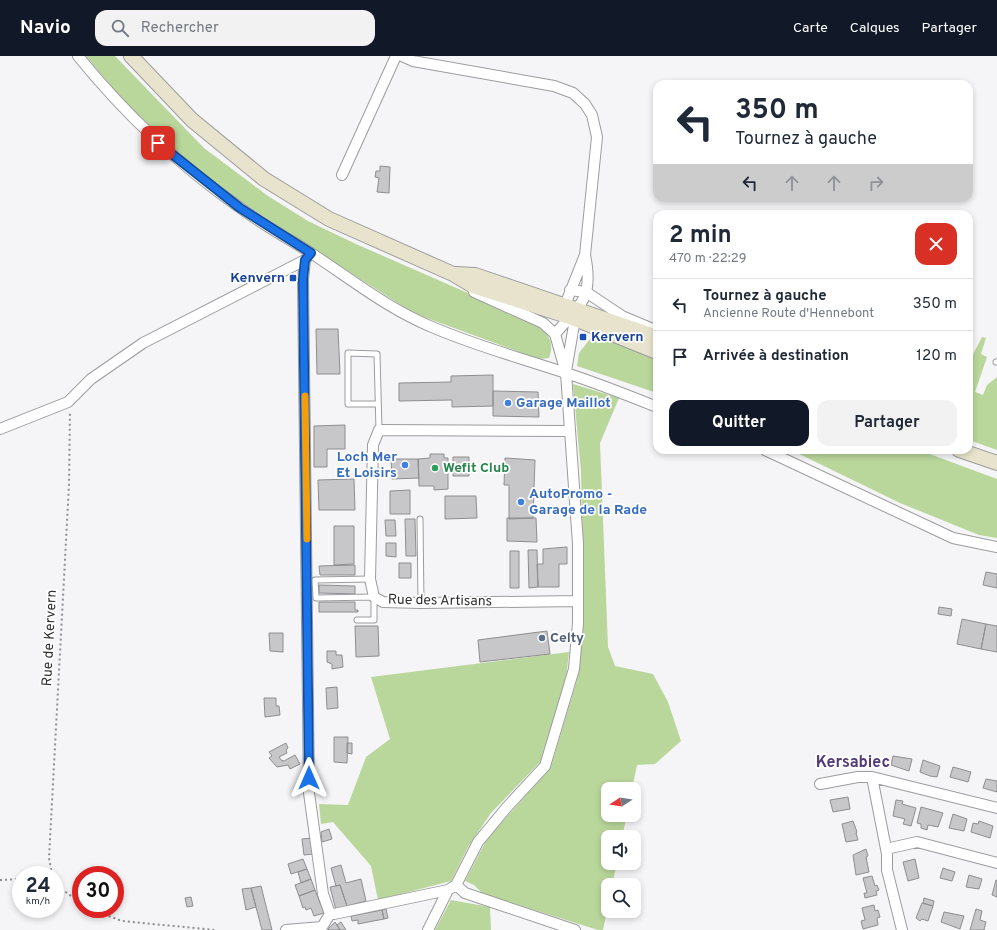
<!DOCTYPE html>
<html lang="fr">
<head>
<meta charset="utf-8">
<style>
	body { margin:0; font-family:Overpass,sans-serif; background:#f2f2f3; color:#1f2937; height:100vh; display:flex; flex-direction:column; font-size:15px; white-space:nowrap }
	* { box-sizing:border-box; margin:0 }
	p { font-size:13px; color:#747a83 }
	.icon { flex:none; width:22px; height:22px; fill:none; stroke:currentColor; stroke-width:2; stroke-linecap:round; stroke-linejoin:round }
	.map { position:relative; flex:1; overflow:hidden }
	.side { position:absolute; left:653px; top:154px; width:320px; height:244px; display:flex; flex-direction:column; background:#fff; border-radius:12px; box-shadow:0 2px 6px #0003 }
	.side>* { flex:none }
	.top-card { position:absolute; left:653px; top:24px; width:320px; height:122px; border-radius:12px; box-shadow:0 2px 6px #0003; background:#fff; color:#1f2937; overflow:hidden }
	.needle { width:26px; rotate:258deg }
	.controls { position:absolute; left:601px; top:726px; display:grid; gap:8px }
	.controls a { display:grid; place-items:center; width:40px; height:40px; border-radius:8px; background:#fff; box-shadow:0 2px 6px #0003; font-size:20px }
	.speed { position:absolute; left:12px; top:810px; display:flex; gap:8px; font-size:20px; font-weight:700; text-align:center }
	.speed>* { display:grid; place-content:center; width:52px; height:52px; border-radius:50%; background:#fff; box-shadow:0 2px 6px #0003; line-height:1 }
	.speed small { font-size:10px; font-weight:400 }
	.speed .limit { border:6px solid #d22; background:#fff; color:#111 }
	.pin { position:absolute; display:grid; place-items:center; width:34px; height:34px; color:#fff; margin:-17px; border-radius:8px; box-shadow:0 2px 6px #0006 }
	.me { position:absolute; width:44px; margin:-22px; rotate:0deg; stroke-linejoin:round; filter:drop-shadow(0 0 3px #0008) }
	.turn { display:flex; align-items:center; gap:14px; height:84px; padding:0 16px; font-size:18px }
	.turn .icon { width:52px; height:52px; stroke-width:2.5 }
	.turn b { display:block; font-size:28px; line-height:34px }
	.lanes { display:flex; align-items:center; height:38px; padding:0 16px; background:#0003; justify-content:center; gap:20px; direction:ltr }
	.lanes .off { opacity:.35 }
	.round { display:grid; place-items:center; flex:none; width:42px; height:42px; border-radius:12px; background:#f2f2f3 }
	.head { display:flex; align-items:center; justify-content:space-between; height:68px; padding:0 16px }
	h1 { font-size:24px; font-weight:700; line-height:30px }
	.primary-button { display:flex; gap:8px; margin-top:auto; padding:8px 16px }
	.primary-button a { flex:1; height:46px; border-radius:12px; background:#111827; color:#fff; font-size:16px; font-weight:700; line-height:46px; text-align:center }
	.primary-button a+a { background:#f2f2f3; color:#1f2937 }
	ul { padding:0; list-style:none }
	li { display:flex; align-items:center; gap:12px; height:52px; padding:0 16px; border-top:1px solid #e0e1e3 }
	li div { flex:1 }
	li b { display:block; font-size:15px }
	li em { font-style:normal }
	header { display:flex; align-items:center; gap:24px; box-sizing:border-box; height:56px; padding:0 20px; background:#111827; color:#fff }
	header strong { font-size:19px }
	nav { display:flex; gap:22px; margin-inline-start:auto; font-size:14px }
	.search { width:280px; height:36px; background:#f2f2f3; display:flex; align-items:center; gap:10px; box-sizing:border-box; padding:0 14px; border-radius:12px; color:#747a83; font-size:15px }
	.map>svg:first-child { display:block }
	.green { fill:#b9d69b }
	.building { fill:#c7c7c9; stroke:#8e8e90 }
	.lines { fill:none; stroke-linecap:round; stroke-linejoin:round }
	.lane-casing { stroke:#9c9c9e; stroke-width:7 }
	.street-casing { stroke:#9c9c9e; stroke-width:12 }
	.secondary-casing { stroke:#9c9c9e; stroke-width:16 }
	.path { stroke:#8e8e90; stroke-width:2; stroke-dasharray:2 3; stroke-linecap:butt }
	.lane { stroke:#fff; stroke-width:5 }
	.street { stroke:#fff; stroke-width:10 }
	.secondary { stroke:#e7e3cc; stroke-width:14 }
	.route-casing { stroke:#114b97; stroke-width:10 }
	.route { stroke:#1a73e8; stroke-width:7 }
	.slow { stroke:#f59e0b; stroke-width:7 }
	.transit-dot { fill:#1a4fb4; stroke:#fff; stroke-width:1.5 }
	.shop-dot { fill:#3f7fe0; stroke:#fff; stroke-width:1.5 }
	.leisure-dot { fill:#2e9e5b; stroke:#fff; stroke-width:1.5 }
	.service-dot { fill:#5c6f8a; stroke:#fff; stroke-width:1.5 }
	.labels { text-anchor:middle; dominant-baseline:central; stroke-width:3.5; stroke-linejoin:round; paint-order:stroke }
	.transit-label { font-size:14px; font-weight:bold; fill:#164399; stroke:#fff; text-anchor:end }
	.shop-label { font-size:14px; font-weight:bold; fill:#366cbe; stroke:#fff; text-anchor:start }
	.leisure-label { font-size:14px; font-weight:bold; fill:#27864d; stroke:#fff; text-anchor:start }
	.street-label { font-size:14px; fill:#313132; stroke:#fff }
	.service-label { font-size:14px; font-weight:bold; fill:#4e5e75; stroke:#fff; text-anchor:start }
	.quarter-label { font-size:16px; font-weight:bold; fill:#533a76; stroke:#fff }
</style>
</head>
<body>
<header>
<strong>Navio</strong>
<div class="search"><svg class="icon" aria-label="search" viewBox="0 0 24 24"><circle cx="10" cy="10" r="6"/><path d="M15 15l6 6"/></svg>Rechercher</div>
<nav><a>Carte</a><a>Calques</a><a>Partager</a></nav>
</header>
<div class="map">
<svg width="997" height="874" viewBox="0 0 997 874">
	<rect width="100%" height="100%" fill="#f5f5f7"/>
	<path class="green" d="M86,0H115L204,92L268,140L308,165L356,188L536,267C548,278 555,285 549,302L539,303L413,257L238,144L171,91L122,43Z
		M982,281L986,282L981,298L987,301L975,336L983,339L987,329L997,321V394L969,384V306Z
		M590,283H603L657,302V337L577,310L579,297Z
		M573,328L619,342L600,387L608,591L615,610L653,618L668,646L681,685L655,708L637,709L632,733H608V759H627L622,781H608V807H617L612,829H608V850L603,874H598L483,838L474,829L465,825L487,783L551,711L577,624L584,543L581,416Z
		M791,394H919L997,423V482L979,479L900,447Z
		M569,596L566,623L540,706L491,757L468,791L451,825L378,844L371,810L333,766L321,768L319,748L348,749L366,701L390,683L371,621Z
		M451,844L490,851L491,874H435Z"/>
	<path class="building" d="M380,110L390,111L389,137L377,136L379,122L375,121L376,115H380Z
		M316,273H338L340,318H317Z
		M493,319V350L452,351V344L399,345V327L451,326V320Z
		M493,335L538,336L539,361L493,360Z
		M345,369V393H327V411H314V370Z
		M430,398H444V402H448V433L434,434V430H419L418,403L430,402Z
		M453,401H469V420H453Z
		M505,402L535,404L533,462L509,463V429H504Z
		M391,403H418L419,422L392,423Z
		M354,423L355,454H319L318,424Z
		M410,434V458H390V435Z
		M445,440H476L477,462L445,463Z
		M507,462H536L537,486L507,485Z
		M405,463H415L416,500H406Z
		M385,464H395L396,480H386Z
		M334,470H354V508L334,509Z
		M386,487H396V501L386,500Z
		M567,491V508H559V531H538L537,508H543V493Z
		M528,494H537L538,531L529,532Z
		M510,495H519V532H510Z
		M399,507H411V522H399Z
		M355,509V519H320L319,510Z
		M986,516L997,518V532L983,529Z
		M319,529L355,530V538L319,537Z
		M319,546H355V554H358V556H319Z
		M939,551L952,553L951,560L938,558Z
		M962,563L986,568L981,593L957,588Z
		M986,568L997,570V596L981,593Z
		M355,570H378L379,600L356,601Z
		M547,575L550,598L480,606L478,584Z
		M269,577H283V596L270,595Z
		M327,595H336V599H342L343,611L332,613V608L327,606Z
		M337,631L338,652L327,653L326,632Z
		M264,642H276V650H279L280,659L265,661Z
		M334,681H348L347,707L334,706Z
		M286,687L288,692L286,694L287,697L279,701L281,704L284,705L295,699L300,708L290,713L288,709L277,711L269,702L272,700L269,696Z
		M347,687H352V698L347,697Z
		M893,700L912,703L909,715L891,709Z
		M923,704L940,710L937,721L930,720L920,716Z
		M953,711L971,716L968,726L950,721Z
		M986,723L997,725V736L983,732Z
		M848,741L850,753L833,756L830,744Z
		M896,744L903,745L902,748L916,752L911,770L903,768L905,763L893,760Z
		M921,751L943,757L938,771L928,769L927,774L921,772V768L917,767Z
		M953,758L967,763L964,775L949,772Z
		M853,765L857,776L856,777L858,784L846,786L842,768Z
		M979,765L993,770L990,782L971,776L973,767L978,768Z
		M329,773L332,783L322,786L321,776Z
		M312,782L313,798L304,799L302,783Z
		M866,793L868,800L866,801L869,816L856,819L853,799Z
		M303,803L307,813L291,818L288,808Z
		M915,803L919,822L908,825L903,806Z
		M341,809L346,827L361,823L366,845L347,850L340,829L336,830L331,812Z
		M943,812L955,816L952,825L940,822Z
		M307,813L311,823L301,827L298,816Z
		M969,819L982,823L979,833L966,831Z
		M872,820L875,830L877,829L879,834L876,835L877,839L865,842L864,837H867L863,822Z
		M311,823L315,834L299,840L295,829Z
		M996,824H997V841L992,839Z
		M340,829L347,850L336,854L330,831Z
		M261,830L272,874H262L251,832Z
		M251,832L256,851L246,854L242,833Z
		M315,834L324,857L314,860L311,852L306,854L305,851L303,852L299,840Z
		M191,841L193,850L187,851L185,842Z
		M924,842L934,845L933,850L923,847Z
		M922,847L933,850L928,865L922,863L920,865L916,862Z
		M874,849L875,855L878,854L880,861L877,862L878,869L863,873L861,865L865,864L862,852Z
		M386,853L388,862L384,863L382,854Z
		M976,853L982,855L980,864L986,866L984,874H970Z
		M382,854L384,863L358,868V864L352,865L351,860Z
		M944,856L964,860L960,873L941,866Z
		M335,866L340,874H329L328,873Z
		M341,866L346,874H340L337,869Z"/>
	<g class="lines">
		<g class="lane-casing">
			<path id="lane" d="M996,306H997
				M377,348H348V297L377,298L379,374
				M420,463L421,547
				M357,564H374V541L316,542L315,524L370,523"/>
		</g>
		<g class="street-casing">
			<path id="street" d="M78,0C125,58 178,108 239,151C262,168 287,182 311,197C351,223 388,253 432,271C476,290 521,302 566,317C597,327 627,339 657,351
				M402,0L413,5L554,30L573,37L585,48L592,59L597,81L585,199C589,218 591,245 571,256
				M342,119L396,0
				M311,197L305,204L303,223L309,737L323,838L330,858H334L448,834L456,829
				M570,234L586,236L622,260L653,273
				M474,236L543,267L555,278L566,317L578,488V567L574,613L545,710L507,751L478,786L456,829L465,837L575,874
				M555,278L570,261L571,256L567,244L585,199
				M566,315L574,269L570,261
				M0,373L68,346L91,323L143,287L305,204
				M570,375L379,374L373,389L370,523L374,541L383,546L421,547L578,545
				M765,394L953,482L997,491
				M872,721L887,798V814L902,874
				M820,728L858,721H872L997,752
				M886,793L917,786L997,807
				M286,874L322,871L330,858
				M428,874L448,834"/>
		</g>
		<g class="secondary-casing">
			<path id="secondary" d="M131,0L192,64L264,123L329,163L453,218L473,230L570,261L657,296
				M456,218L475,219L657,281
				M959,394L997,407"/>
		</g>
		<path class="path" d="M52,819L49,802L69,429L70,355
			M0,824L21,823
			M55,825L63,834L81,847
			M90,853L122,865L215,874"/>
		<use href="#lane" class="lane"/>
		<use href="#street" class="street"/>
		<use href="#secondary" class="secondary"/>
	</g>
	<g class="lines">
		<g class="route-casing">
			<path id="route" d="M158,87L240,152L311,197L305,204L303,223L309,722"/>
		</g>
		<use href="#route" class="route"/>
		<path class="slow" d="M305,340L307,483"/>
	</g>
	<g class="transit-dot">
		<rect x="289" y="218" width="8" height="8" rx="2"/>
		<rect x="579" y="277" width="8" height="8" rx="2"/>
	</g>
	<g class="shop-dot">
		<circle cx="508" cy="347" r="4"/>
		<circle cx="405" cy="409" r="4"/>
		<circle cx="521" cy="446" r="4"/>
	</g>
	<circle class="leisure-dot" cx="435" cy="412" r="4"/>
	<circle class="service-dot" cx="542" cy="582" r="4"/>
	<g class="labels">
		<g class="transit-label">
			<text x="285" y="222">Kenvern</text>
			<text x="591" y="281" text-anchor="start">Kervern</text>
		</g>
		<g class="shop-label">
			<text x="516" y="347">Garage Maillot</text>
			<text x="397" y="401" text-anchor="end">Loch Mer<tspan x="397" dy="16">Et Loisirs</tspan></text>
			<text x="529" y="438">AutoPromo -<tspan x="529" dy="16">Garage de la Rade</tspan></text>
		</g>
		<g class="leisure-label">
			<text x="443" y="412">Wefit Club</text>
		</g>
		<g class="street-label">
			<text transform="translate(440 545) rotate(1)">Rue des Artisans</text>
			<text transform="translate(50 582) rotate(-87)">Rue de Kervern</text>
		</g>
		<g class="service-label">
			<text x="550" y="582">Celty</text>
		</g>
		<g class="quarter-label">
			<text x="853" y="707">Kersabiec</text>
		</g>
	</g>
</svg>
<div class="controls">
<a><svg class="needle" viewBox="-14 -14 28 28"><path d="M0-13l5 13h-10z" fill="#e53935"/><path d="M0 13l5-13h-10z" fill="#747a83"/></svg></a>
<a><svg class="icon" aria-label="sound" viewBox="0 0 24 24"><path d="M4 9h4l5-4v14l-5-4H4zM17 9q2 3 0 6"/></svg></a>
<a><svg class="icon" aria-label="search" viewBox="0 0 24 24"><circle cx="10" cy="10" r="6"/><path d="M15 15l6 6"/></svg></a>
</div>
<div class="speed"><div>24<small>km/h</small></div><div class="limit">30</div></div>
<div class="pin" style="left:158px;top:87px;background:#d93025"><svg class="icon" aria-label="arrive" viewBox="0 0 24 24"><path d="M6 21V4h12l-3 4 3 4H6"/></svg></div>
<svg class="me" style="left:309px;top:722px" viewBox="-20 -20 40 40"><path d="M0-17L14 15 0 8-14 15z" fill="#1a73e8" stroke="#fff" stroke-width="4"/></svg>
<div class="top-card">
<div class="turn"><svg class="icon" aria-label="left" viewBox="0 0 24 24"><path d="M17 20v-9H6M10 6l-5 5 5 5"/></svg><div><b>350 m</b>Tournez à gauche</div></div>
<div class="lanes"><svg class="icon" aria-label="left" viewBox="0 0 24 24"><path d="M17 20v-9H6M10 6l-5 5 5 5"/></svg><svg class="icon off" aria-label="ahead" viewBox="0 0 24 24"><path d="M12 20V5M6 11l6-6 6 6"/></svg><svg class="icon off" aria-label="ahead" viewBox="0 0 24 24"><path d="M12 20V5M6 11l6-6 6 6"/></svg><svg class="icon off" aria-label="right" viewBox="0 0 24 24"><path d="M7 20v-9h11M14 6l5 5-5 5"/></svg></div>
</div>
<section class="side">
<div class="head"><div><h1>2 min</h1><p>470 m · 22:29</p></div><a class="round" style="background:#d93025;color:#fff"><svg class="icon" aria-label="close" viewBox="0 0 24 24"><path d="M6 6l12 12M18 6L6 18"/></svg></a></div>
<ul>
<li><svg class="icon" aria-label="left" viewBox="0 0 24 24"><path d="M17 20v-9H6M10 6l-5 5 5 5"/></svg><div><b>Tournez à gauche</b><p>Ancienne Route d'Hennebont</p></div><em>350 m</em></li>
<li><svg class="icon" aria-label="arrive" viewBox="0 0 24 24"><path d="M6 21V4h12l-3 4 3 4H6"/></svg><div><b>Arrivée à destination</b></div><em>120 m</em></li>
</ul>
<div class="primary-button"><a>Quitter</a><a>Partager</a></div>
</section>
</div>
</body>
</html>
